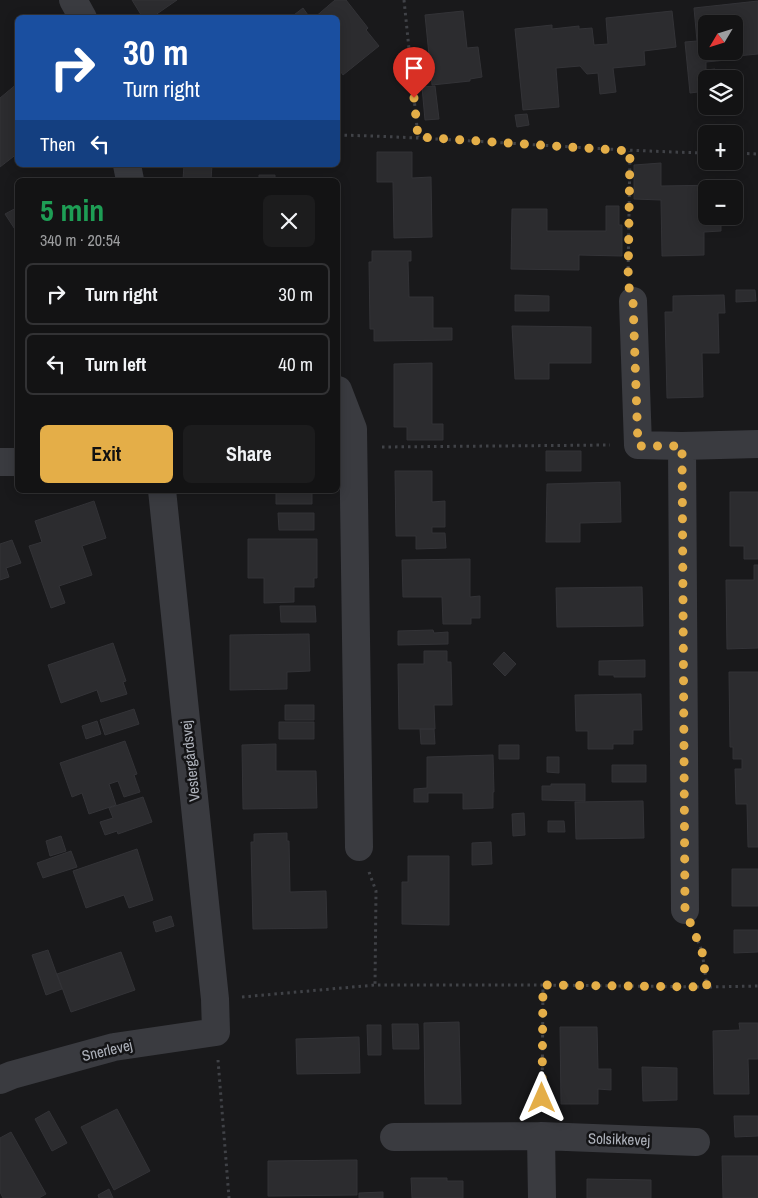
<!DOCTYPE html>
<html lang="en">
<head>
<meta charset="utf-8">
<style>
	body { margin:0; font-family:"Archivo Narrow",sans-serif; background:#1c1c1d; color:#f1f3f6; height:100vh; display:flex; flex-direction:column; font-size:19px; white-space:nowrap }
	* { box-sizing:border-box; margin:0 }
	p { font-size:16px; color:#9d9ea0 }
	.icon { flex:none; width:28px; height:28px; fill:none; stroke:currentColor; stroke-width:2; stroke-linecap:round; stroke-linejoin:round }
	.map { position:relative; flex:1; overflow:hidden }
	.sheet { position:absolute; left:15px; top:178px; width:325px; height:315px; display:flex; flex-direction:column; background:#131314; border-radius:8px; box-shadow:0 2px 12px #0003,0 0 0 1px #323234 }
	.sheet>* { flex:none }
	.hud { position:absolute; left:15px; top:15px; width:325px; height:152px; border-radius:8px; box-shadow:0 2px 12px #0003,0 0 0 1px #323234; background:#1a4fa0; color:#fff; overflow:hidden }
	.needle { width:32px; rotate:232deg }
	.controls { position:absolute; left:698px; top:15px; display:grid; gap:10px }
	.controls a { display:grid; place-items:center; width:45px; height:45px; border-radius:8px; background:#131314; box-shadow:0 2px 12px #0003,0 0 0 1px #323234; font-size:25px }
	.pin { position:absolute; display:grid; place-items:center; width:42px; height:42px; color:#fff; margin:-51px -21px; border-radius:50% 50% 50% 0; rotate:-45deg; box-shadow:0 0 5px #0007 }
	.pin .icon { rotate:45deg }
	.me { position:absolute; width:55px; margin:-28px; rotate:0deg; stroke-linejoin:round; filter:drop-shadow(0 0 4px #0008) }
	.turn { display:flex; align-items:center; gap:18px; height:105px; padding:0 25px; font-size:22px }
	.turn .icon { width:65px; height:65px; stroke-width:2.5 }
	.turn b { display:block; font-size:35px; line-height:42px }
	.then { display:flex; align-items:center; height:48px; padding:0 25px; background:#0003; gap:10px; font-size:19px }
	.round { display:grid; place-items:center; flex:none; width:52px; height:52px; border-radius:8px; background:#1c1c1d }
	.head { display:flex; align-items:center; justify-content:space-between; height:85px; padding:0 25px }
	h1 { font-size:30px; font-weight:700; line-height:38px; color:#1e9e55 }
	.primary-button { display:flex; gap:10px; margin-top:auto; padding:10px 25px }
	.primary-button a { flex:1; height:58px; border-radius:8px; background:#e4ae48; color:#111; font-size:20px; font-weight:700; line-height:58px; text-align:center }
	.primary-button a+a { background:#1c1c1d; color:#f1f3f6 }
	ul { padding:0; list-style:none }
	li { display:flex; align-items:center; gap:15px; height:62px; margin:0 10px 8px; padding:0 15px; border:2px solid #323234; border-radius:8px }
	li div { flex:1 }
	li b { display:block; font-size:19px }
	li em { font-style:normal }
	.map>svg:first-child { display:block }
	.building { fill:#2c2c2f; stroke:#333337; fill-rule:evenodd }
	.lines { fill:none; stroke-linecap:round; stroke-linejoin:round }
	.path { stroke:#404247; stroke-width:3; stroke-dasharray:2.5 4; stroke-linecap:butt }
	.minor { stroke:#3a3b40; stroke-width:28 }
	.route { stroke:#e4ae48; stroke-width:9; stroke-dasharray:0 16.2 }
	.labels { text-anchor:middle; dominant-baseline:central; stroke-width:5; stroke-linejoin:round; paint-order:stroke }
	.street-label { font-size:15px; fill:#adb1ba; stroke:#141416 }
</style>
</head>
<body>
<div class="map">
<svg width="758" height="1198" viewBox="0 0 758 1198">
	<rect width="100%" height="100%" fill="#19191b"/>
	<path class="building" d="M132,0H177L151,18H143Z
		M335,0H346L368,28L366,30L379,46L343,75L338,68V18H314Z
		M758,1V54L737,56V59L706,62V70L715,69L716,79H706V91L690,93L685,42L697,41L694,8ZM706,24H734V51H706Z
		M303,8L310,18H290Z
		M463,11L467,48L478,47L482,77L470,79V81L432,85L425,15Z
		M672,11L676,47L644,51L645,65L613,68L616,92L600,94L598,73L587,74L580,66L556,68L559,107L523,110L515,29L552,25V29L579,26V29L592,28L594,45L608,44L606,18Z
		M18,83V134L16,136L18,137V153L0,167V98Z
		M435,86L439,119L425,120L422,87Z
		M527,114L529,125L517,127L515,115Z
		M377,152H412V178L431,177L432,237L394,238L393,182H377Z
		M661,163V186L721,185V189H706V216H721V231L704,232V255L662,256L661,200L634,199V165Z
		M184,165H217H212L211,180H183Z
		M259,175H275V180H259Z
		M606,206H619V225H622V256L579,255V270L511,269L512,209H547V231H606Z
		M18,207V234L5,214Z
		M372,251H411V261H408L409,297H433V328H452V340L374,341V329H370L369,262H372Z
		M736,290H755L756,301L736,302Z
		M515,295L549,296V311H515Z
		M724,295L725,313H718L719,353H702L703,397L667,398L665,312H673V296Z
		M512,326L591,327V363H549V379H515Z
		M432,363V424H443V440H407V427H394V364Z
		M546,451H581V471H546Z
		M395,471H432V502L445,501V527H432V533H445L446,548L416,549V536H396Z
		M620,482L621,522L580,523V542H546L547,484Z
		M276,490H312V504H276Z
		M730,492H758V559H744V546H730Z
		M94,501L106,538L82,546L92,575L59,586L65,603L51,608L29,546L42,542L35,521Z
		M278,513H314V530H279Z
		M248,539H317V578H314V587H294V602L264,603V578H248Z
		M12,540L21,563L6,568L9,577L0,580V544Z
		M470,559V597L480,596V618H471V624H443L442,597H403L402,560Z
		M754,565H758V648L727,649L726,580H754Z
		M642,587L643,626L557,627L556,588Z
		M280,606H315L316,622H281Z
		M433,630L434,633L448,632V644L398,645V631Z
		M309,634L310,671L287,672V689L230,690V635Z
		M113,643L126,681L123,682L127,694L101,702L97,690L61,703L48,665Z
		M424,651H447V662H451L452,705H434L435,729H399L398,664H424Z
		M504,652L516,664L505,676L493,664Z
		M645,660V677H614V675H599V661Z
		M729,672H758V847H748L747,804H736L735,769H742V759H733V747H730Z
		M641,694L642,730H633V744H613V749H588V731H576L575,695Z
		M285,705H314V720H285Z
		M134,709L139,724L105,735L100,720Z
		M97,721L101,734L86,739L82,726Z
		M279,722H314V739H279Z
		M420,729H434L435,744H421Z
		M125,741L137,774L134,775L140,792L124,797L118,781L109,784L116,805L89,814L82,793L72,797L60,763Z
		M276,744V771H316L317,808L243,809L242,745Z
		M499,745H519V759H499Z
		M493,755L494,792H493V808L463,809V793H428V802H414V789L427,788V757Z
		M547,757H559V773L547,772Z
		M612,765H646V782H612Z
		M551,784H585V801L542,800V786H551Z
		M143,797L152,822L118,834L117,831L105,835L100,822L113,818L109,808Z
		M643,801L644,838L576,839L575,802Z
		M524,813L525,835L513,836L512,814Z
		M548,821H564L565,832H548Z
		M287,833V841H289L290,892L326,891L327,928L253,929L251,842H254V834Z
		M61,836L66,851L50,856L46,841Z
		M491,842L492,864L472,865V843Z
		M137,849L153,900L129,908L124,895L86,908L73,871Z
		M71,851L77,867L43,878L37,863Z
		M408,856H449V925L402,924V882H408Z
		M732,869H758V906H732Z
		M171,916L174,926L156,932L153,922Z
		M734,930H758V952L734,953Z
		M48,950L62,989L46,995L32,955Z
		M121,952L135,990L71,1012L57,974Z
		M459,1022L461,1104H425L424,1023Z
		M739,1023H758V1059H748L749,1094H714L713,1031L740,1030Z
		M392,1024H418L419,1049H393Z
		M367,1025H381V1055H368Z
		M560,1027H597L598,1069H611V1090L598,1089V1104H561Z
		M359,1037L360,1073L297,1074L296,1039Z
		M642,1067L677,1068V1100L643,1101Z
		M117,1109L150,1171L114,1190L81,1127Z
		M49,1111L67,1143L52,1151L35,1119Z
		M734,1116H758V1136L735,1137Z
		M11,1132L46,1194L39,1198H3L0,1192V1138Z
		M722,1156H758V1198H723Z
		M357,1160V1195L268,1196V1161Z
		M411,1178H447V1181H463V1198H412Z
		M587,1179L651,1180V1198H587Z
		M109,1189L113,1198H99L98,1195Z
		M383,1192V1198H359V1193Z"/>
	<g class="lines">
		<path class="path" d="M404,0L418,137
			M338,135C461,138 583,150 706,153
			M734,153L758,154
			M628,275L630,151
			M382,447L610,445
			M369,872L376,891L375,985
			M695,935L702,951L707,987
			M242,997L375,985H543L707,987L758,986
			M218,1060L229,1198
			M542,1109L543,985"/>
		<path class="minor" d="M73,0L83,18
			M127,165L130,180
			M633,301L638,445L682,446L758,444
			M338,390L353,429L359,847
			M682,446L685,910
			M0,462H18
			M0,1080L12,1075L114,1047L216,1032L215,999L162,490
			M541,1136L542,1198
			M394,1137L541,1136L696,1142"/>
	</g>
	<g class="lines">
		<path class="route" d="M414,98L418,137L630,151L628,284L633,301L638,446H682L685,910L702,951L707,987L543,985L542,1098"/>
	</g>
	<g class="labels">
		<g class="street-label">
			<text transform="translate(190 761) rotate(-96)">Vestergårdsvej</text>
			<text transform="translate(107 1050) rotate(-13)">Snerlevej</text>
			<text transform="translate(619 1139) rotate(2)">Solsikkevej</text>
		</g>
	</g>
</svg>
<div class="controls">
<a><svg class="needle" viewBox="-14 -14 28 28"><path d="M0-13l5 13h-10z" fill="#e53935"/><path d="M0 13l5-13h-10z" fill="#9d9ea0"/></svg></a>
<a><svg class="icon" aria-label="layers" viewBox="0 0 24 24"><path d="M12 4l9 5-9 5-9-5zM3 14l9 5 9-5"/></svg></a>
<a>+</a>
<a>−</a>
</div>
<div class="pin" style="left:414px;top:98px;background:#d93025"><svg class="icon" aria-label="arrive" viewBox="0 0 24 24"><path d="M6 21V4h12l-3 4 3 4H6"/></svg></div>
<svg class="me" style="left:542px;top:1098px" viewBox="-20 -20 40 40"><path d="M0-17L14 15 0 8-14 15z" fill="#e4ae48" stroke="#fff" stroke-width="4"/></svg>
<div class="hud">
<div class="turn"><svg class="icon" aria-label="right" viewBox="0 0 24 24"><path d="M7 20v-9h11M14 6l5 5-5 5"/></svg><div><b>30 m</b>Turn right</div></div>
<div class="then">Then<svg class="icon" aria-label="left" viewBox="0 0 24 24"><path d="M17 20v-9H6M10 6l-5 5 5 5"/></svg></div>
</div>
<section class="sheet">
<div class="head"><div><h1>5 min</h1><p>340 m · 20:54</p></div><a class="round"><svg class="icon" aria-label="close" viewBox="0 0 24 24"><path d="M6 6l12 12M18 6L6 18"/></svg></a></div>
<ul>
<li><svg class="icon" aria-label="right" viewBox="0 0 24 24"><path d="M7 20v-9h11M14 6l5 5-5 5"/></svg><div><b>Turn right</b></div><em>30 m</em></li>
<li><svg class="icon" aria-label="left" viewBox="0 0 24 24"><path d="M17 20v-9H6M10 6l-5 5 5 5"/></svg><div><b>Turn left</b></div><em>40 m</em></li>
</ul>
<div class="primary-button"><a>Exit</a><a>Share</a></div>
</section>
</div>
</body>
</html>
